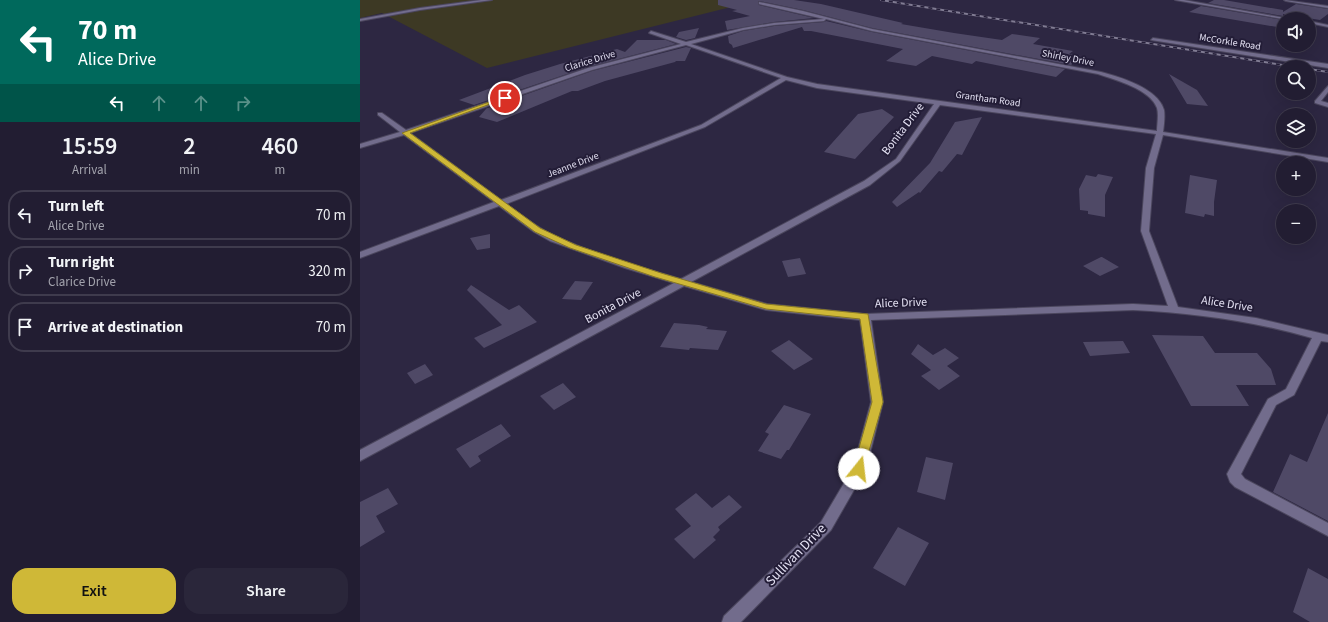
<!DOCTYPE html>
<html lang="en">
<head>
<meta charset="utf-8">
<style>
	body { margin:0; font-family:"Source Sans 3",sans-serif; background:#2a263a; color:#f1f3f6; height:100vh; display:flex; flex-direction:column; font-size:15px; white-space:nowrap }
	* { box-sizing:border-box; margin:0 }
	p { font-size:13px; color:#a2a2ac }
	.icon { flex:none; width:22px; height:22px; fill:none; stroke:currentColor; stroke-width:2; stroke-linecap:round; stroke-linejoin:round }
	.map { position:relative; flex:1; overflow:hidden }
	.panel { display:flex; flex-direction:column; background:#221d32; width:360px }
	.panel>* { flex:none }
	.banner { background:#00695c; color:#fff; overflow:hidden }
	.buttons { position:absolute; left:916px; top:12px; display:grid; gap:8px }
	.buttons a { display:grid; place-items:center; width:40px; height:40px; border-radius:50%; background:#221d32; box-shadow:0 4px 16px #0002,0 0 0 1px #3f3b4d; font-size:20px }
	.pin { position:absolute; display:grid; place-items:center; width:34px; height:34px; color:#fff; margin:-17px; border:2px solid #fff; border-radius:50%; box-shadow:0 1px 4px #0007 }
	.me { position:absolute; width:44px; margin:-22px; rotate:16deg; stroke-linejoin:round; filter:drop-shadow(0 0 3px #0008) }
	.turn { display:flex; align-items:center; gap:14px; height:84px; padding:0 12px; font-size:18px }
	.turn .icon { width:52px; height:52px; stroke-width:2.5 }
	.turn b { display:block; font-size:28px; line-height:34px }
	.lanes { display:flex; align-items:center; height:38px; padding:0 12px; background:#0003; justify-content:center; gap:20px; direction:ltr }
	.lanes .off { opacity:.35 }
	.eta { display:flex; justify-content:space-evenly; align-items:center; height:68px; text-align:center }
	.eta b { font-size:24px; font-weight:600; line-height:28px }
	.button { display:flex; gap:8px; margin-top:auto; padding:8px 12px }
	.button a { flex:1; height:46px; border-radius:16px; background:#cfb837; color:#111; font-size:16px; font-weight:600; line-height:46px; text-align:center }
	.button a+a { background:#2a263a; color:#f1f3f6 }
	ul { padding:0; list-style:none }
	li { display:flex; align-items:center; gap:12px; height:50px; margin:0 8px 6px; padding:0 4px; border:2px solid #3f3b4d; border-radius:16px }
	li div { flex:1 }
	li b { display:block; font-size:15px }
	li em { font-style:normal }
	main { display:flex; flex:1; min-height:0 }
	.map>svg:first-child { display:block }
	.green { fill:#3d3924 }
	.building { fill:#4f4966 }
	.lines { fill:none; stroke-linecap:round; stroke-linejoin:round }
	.minor-casing { stroke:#4b465d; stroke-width:2 }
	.minor { fill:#726c8c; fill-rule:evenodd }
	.rail-casing { stroke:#817c93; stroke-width:2 }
	.rail { stroke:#231d37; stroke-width:1.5; stroke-dasharray:4; stroke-linecap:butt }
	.route { fill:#cfb837; stroke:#877824 }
	.labels { text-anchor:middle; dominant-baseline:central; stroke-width:4; stroke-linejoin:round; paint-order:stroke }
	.far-street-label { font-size:10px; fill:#e4e1f3; stroke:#231d37 }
	.street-label { font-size:12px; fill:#e4e1f3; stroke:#231d37 }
	.near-street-label { font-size:14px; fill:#e4e1f3; stroke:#231d37 }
</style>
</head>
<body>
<main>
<section class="panel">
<div class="banner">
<div class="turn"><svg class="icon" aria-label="left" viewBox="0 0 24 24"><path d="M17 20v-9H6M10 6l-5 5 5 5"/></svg><div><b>70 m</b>Alice Drive</div></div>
<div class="lanes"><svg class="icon" aria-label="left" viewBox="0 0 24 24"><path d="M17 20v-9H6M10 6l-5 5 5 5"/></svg><svg class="icon off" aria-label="ahead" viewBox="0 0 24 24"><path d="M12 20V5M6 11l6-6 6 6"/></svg><svg class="icon off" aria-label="ahead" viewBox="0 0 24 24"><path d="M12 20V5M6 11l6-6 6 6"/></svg><svg class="icon off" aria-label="right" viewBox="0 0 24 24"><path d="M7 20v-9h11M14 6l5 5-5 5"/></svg></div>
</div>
<div class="eta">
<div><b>15:59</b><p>Arrival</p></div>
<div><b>2</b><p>min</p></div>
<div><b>460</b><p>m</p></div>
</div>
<ul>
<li><svg class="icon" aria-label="left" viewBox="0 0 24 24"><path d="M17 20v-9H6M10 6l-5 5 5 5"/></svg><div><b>Turn left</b><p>Alice Drive</p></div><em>70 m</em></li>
<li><svg class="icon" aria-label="right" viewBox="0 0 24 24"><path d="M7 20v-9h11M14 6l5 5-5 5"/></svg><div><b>Turn right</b><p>Clarice Drive</p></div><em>320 m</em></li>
<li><svg class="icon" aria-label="arrive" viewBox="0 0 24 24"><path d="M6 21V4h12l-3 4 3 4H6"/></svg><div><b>Arrive at destination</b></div><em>70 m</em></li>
</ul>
<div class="button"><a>Exit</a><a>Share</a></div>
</section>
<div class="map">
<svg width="968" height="622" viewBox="0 0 968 622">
	<rect width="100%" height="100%" fill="#2d2742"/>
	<path class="green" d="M0,0H399L127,68L22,13L0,18Z"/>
	<path class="building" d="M358,0H434L461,4L543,23L541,24L594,33L642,40L652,34L680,38L673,44L713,51L709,54L721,56L711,65L512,28L443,10L399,1L398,2L399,5L454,18L414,22L367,30L365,21L390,16L372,11L377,10L358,5Z
		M854,0H864L923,10V12L936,4L968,9V14L960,20L923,14V16L848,3Z
		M841,6L923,20V28L829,12Z
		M466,21L512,32L705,69L696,77L616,61L612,64L572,56L556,66L526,61L543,49L451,31H444L442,27L373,48L372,45L369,43L368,36L383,31L414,26L464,22Z
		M339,28L335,38L326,40L316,37L319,32Z
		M277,40H306L316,44L228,67L114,105L99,100L165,75L200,64L257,49L265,52Z
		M326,47L331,48L325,61H316L315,62L245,81L218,91H212L137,122L119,117L126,109H125L232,71Z
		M809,74L837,90L848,106L827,104Z
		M522,109L534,117L495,159L464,152L498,114Z
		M622,117L602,155L597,154L582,172L579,171L560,193L559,192L537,207L532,202L570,163L595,122Z
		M738,174L753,177L745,195V217L728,214V211L720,210L719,189L726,175L736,177Z
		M830,175L857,180L854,202V216L845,214L844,217L825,213Z
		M130,234V248L117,250L110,238Z
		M741,257H742L759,267L740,276L723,266Z
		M440,258L446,274L428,277L422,261Z
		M215,281L233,282L221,300L202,299Z
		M111,285L149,310L159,305L177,322L124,348L114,338L142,325L107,290Z
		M314,323L339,325L348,327L346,329L367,331L358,350L330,348L329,350L300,347Z
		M792,335L843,336L855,353H897L911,369L916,385H876L889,406H831Z
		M429,340L453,359L434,370L411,351Z
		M763,341L770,353L730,356L723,342Z
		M558,344L573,355L585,348L599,358L587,366L600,376L579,390L561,376L571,370L551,354Z
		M65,364L73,375L55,384L47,373Z
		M203,383L216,397L194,410L180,396Z
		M424,405L451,414L429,450H427L421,459L398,451L409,434L405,432Z
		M968,413V521L913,492L930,454L947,462Z
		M141,424L151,436L118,456L121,461L110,468L96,449Z
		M566,457L593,463L585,500L557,492Z
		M28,488L38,504L16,516L25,532L0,547V502Z
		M336,493L352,508L369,495L382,507L358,527L360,530L353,537L356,540L334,559L314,539L331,526L315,509Z
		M538,527L569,543L545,586L513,568Z
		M948,568L968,579V622H950L933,612Z"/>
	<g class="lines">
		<g class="minor-casing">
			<path id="minor" d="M121,0H132L60,10L0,21V19L60,8Z
				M815,0H824L931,19H923Z
				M924,0L968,6V8L926,1Z
				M399,2L443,11L512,29L741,72C760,77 798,88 804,110C805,116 804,125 803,132L968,158V162L803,135L794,168L789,231L818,307L896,318L968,335V342L961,341L934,395L916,405L881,474L885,479L968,523V536L875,487L870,482L867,474L908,399L926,389L952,338C893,321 834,313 773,310L511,320L523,402L506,469L471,530L381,622H362L364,616L461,522L493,468L511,402L500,320L406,310L324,286L0,461V450L314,283L265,268L190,241L174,232L139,206L0,258V252L134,202L44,135L0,148V144L40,132L18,115V113H22L46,130L228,68L321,44L289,33L291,31L326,42L383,28L414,23L464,19L399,4ZM466,19L512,31L738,74C756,80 790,89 797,108C799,115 797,124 797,131L457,84L427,77L331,44L383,30L414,25L464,21ZM326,45L421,78L341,125L141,200L50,133L232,70ZM426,80L457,88L574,104L536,159L504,181L321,279C280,267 237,255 197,237C178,229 162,215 146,204L345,127ZM580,105L796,134L786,168L781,231L808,306L773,304L505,314L407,304L331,282L510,185L540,161Z
				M949,21L968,25V27L949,23Z
				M793,38L968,64V68L791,40Z
				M968,86V92L961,101L968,103V107L955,103V101Z"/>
		</g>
		<use href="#minor" class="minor"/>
		<g class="rail-casing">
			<path id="rail" d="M521,0L935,67
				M949,69L968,72"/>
		</g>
		<use href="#rail" class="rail"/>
	</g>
	<path class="route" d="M143,97L147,98L50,133L180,228L216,245L301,273L406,304L508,314L523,402L503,472L499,474L494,472L493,469L512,402L500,319L406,309L295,277L210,248L175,232L42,133Z"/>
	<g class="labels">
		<g class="far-street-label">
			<text transform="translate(870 42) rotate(9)">McCorkle Road</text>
			<text transform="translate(708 58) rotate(11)">Shirley Drive</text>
			<text transform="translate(230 61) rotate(-17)">Clarice Drive</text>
			<text transform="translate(628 99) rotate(8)">Grantham Road</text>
			<text transform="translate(213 165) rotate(-21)">Jeanne Drive</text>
		</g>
		<g class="street-label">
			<text transform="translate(543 129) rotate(-53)">Bonita Drive</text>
			<text transform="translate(541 303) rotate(-2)">Alice Drive</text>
			<text transform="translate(867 304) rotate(9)">Alice Drive</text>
			<text transform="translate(253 306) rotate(-28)">Bonita Drive</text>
		</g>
		<g class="near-street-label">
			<text transform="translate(436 555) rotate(-46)">Sullivan Drive</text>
		</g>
	</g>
</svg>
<div class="buttons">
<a><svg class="icon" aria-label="sound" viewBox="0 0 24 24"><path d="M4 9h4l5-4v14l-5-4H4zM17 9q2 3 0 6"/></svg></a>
<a><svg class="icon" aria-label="search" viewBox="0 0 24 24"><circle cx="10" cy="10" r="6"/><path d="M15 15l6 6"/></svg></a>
<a><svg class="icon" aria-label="layers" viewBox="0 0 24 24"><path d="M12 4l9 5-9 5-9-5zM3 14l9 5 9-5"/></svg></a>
<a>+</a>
<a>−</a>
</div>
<div class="pin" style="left:145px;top:98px;background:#d93025"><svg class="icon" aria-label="arrive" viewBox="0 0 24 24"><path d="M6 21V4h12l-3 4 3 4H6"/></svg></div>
<svg class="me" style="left:499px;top:469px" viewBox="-20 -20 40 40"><circle r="19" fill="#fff"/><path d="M0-13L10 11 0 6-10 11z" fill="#cfb837"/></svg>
</div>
</main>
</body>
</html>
